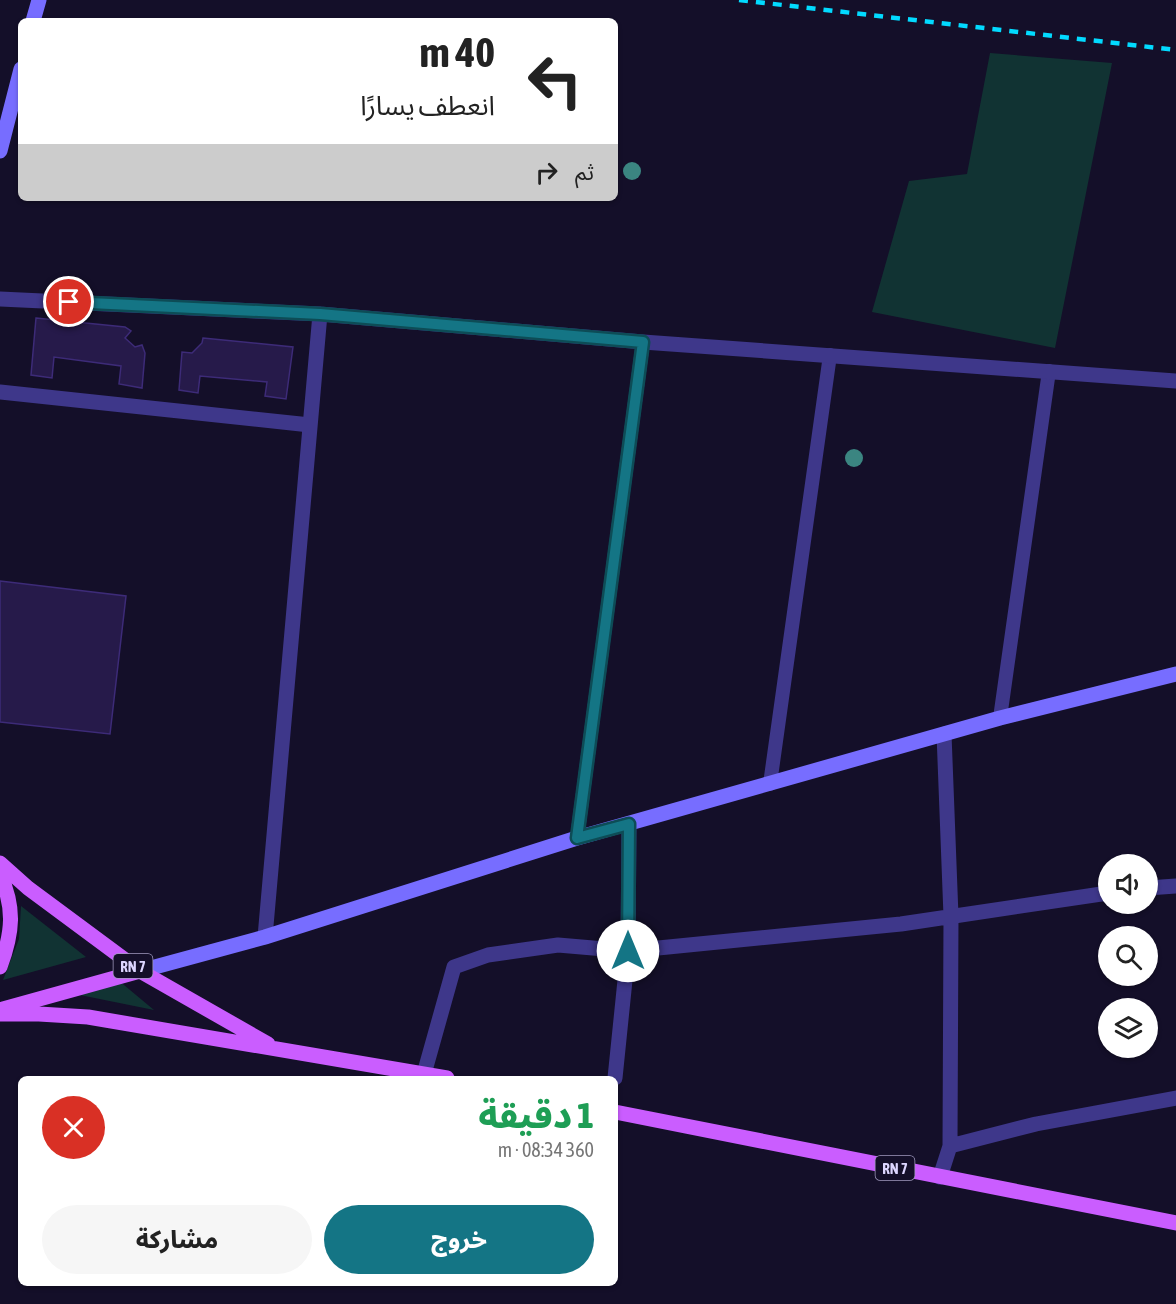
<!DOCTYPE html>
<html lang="ar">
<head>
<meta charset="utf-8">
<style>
	body { margin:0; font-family:"Asap Condensed","Noto Sans Arabic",sans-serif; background:#f6f6f6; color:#222; direction:rtl; height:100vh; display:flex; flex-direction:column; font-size:22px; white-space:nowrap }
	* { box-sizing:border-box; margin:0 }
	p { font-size:20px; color:#767676 }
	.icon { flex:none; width:33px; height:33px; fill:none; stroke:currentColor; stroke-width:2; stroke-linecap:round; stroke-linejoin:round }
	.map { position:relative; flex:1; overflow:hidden; direction:ltr }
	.sheet { position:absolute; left:18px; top:1076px; width:600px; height:210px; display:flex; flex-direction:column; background:#fff; border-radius:9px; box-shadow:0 2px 4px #0004; direction:rtl }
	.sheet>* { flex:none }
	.hud { position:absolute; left:18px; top:18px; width:600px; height:183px; border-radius:9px; box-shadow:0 2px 4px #0004; direction:rtl; background:#fff; color:#222; overflow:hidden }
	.tools { position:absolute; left:1098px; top:854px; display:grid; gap:12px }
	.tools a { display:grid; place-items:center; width:60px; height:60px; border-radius:50%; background:#fff; box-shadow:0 2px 4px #0004; font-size:30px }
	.pin { position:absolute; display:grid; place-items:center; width:51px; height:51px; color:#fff; margin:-26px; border:3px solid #fff; border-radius:50%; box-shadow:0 2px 6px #0007 }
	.me { position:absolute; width:66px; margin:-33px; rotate:0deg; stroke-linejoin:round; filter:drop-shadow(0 0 4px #0008) }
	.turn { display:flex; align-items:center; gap:21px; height:126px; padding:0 24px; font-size:27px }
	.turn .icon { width:78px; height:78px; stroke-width:2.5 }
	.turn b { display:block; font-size:42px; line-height:51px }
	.then { display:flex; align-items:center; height:57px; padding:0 24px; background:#0003; gap:12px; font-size:22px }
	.round { display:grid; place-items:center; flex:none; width:63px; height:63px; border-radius:32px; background:#f6f6f6 }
	.headline { display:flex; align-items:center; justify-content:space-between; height:102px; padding:0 24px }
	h1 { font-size:36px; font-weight:800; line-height:45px; color:#1e9e55 }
	.primary-button { display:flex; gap:12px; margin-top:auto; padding:12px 24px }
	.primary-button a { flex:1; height:69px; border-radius:36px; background:#147585; color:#fff; font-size:24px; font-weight:800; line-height:69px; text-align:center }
	.primary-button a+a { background:#f6f6f6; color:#222 }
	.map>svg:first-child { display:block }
	.green { fill:#133 }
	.building { fill:#261a4a; stroke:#3d2b78; stroke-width:1.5 }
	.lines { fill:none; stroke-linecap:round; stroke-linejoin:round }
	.lane { stroke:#3e378a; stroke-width:14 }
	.street { stroke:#3e378a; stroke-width:15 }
	.secondary { stroke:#776dff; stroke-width:15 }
	.primary { stroke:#ca5dff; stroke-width:15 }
	.rail { stroke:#02daff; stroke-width:4.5; stroke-dasharray:9 8; stroke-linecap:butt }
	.tree { fill:#3b8581 }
	.route-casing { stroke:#0d4c56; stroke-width:15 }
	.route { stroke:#147585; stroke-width:10 }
	.labels { text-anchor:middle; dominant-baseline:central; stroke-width:6; stroke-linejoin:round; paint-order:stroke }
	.shield { fill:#140f29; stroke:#a19abf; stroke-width:1.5 }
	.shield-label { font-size:15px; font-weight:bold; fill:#ddd6ff }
</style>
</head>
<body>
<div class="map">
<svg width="1176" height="1304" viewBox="0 0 1176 1304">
	<rect width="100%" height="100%" fill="#140f29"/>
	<path class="green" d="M990,53L1112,63L1055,348L872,312L909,181L967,174Z
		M21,906L86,957L3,980L19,939Z
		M118,980L154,1010L75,994Z"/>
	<path class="building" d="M36,318L125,327L131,331L125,338L135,347L142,345L145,353L142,388L119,384L121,366L54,357L52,378L31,375Z
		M203,338L293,347L286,399L265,396L267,382L200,376L198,393L179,390L182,352L192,353L202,343Z
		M0,581L126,596L110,734L0,722Z"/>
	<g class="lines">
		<path class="lane" d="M1000,718L1049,371
			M770,784L830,355
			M577,838L643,342"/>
		<path class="street" d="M0,299L320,314L643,342L1176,381
			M0,392L310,425
			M944,734L951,916L950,1146
			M1148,888L1176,886
			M265,937L320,314
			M424,1074L454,967L488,955L558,945L628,951L901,924L1108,893
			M615,1078L628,951L629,824
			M940,1177L950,1146L1036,1124L1176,1098"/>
		<path class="secondary" d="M33,21L39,0
			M0,151L21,69
			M140,971L265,937L577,838L1000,718L1176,674"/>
		<path class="primary" d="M0,863L28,888L140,971L268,1044
			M0,874C15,908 13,932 0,967
			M3,1009L140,971
			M0,1014H39L88,1017L447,1078
			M615,1112L1176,1223"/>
		<path class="rail" d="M739,0L1176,50"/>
	</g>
	<g class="tree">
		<circle cx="632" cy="171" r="9"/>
		<circle cx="854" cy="458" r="9"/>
	</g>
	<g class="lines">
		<g class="route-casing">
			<path id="route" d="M69,302L320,314L643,342L577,838L629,824L628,951"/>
		</g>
		<use href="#route" class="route"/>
	</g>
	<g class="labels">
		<g class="shield">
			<rect x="113.5" y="954" width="39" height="24" rx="4.5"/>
			<rect x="875.5" y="1156" width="39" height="24" rx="4.5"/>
		</g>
		<g class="shield-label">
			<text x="133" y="966">RN 7</text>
			<text x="895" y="1168">RN 7</text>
		</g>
	</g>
</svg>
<div class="tools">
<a><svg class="icon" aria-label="sound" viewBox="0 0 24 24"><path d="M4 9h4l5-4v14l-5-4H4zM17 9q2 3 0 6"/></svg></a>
<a><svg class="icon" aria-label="search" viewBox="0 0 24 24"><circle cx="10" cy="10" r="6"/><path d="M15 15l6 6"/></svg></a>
<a><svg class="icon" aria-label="layers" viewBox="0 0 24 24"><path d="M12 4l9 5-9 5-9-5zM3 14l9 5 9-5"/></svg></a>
</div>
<div class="pin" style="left:69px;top:302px;background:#d93025"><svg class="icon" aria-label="arrive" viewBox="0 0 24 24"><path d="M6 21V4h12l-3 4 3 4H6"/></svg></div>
<svg class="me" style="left:628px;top:951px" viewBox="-20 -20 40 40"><circle r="19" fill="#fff"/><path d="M0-13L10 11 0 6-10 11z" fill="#147585"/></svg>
<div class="hud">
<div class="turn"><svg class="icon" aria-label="left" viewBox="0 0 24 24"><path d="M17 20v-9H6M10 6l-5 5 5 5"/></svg><div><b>40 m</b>انعطف يسارًا</div></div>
<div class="then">ثم<svg class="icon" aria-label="right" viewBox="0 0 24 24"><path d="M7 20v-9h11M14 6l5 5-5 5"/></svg></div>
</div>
<section class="sheet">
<div class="headline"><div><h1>1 دقيقة</h1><p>360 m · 08:34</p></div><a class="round" style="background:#d93025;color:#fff"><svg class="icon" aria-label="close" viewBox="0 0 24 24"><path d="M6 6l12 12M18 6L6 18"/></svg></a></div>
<div class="primary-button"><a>خروج</a><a>مشاركة</a></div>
</section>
</div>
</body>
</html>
